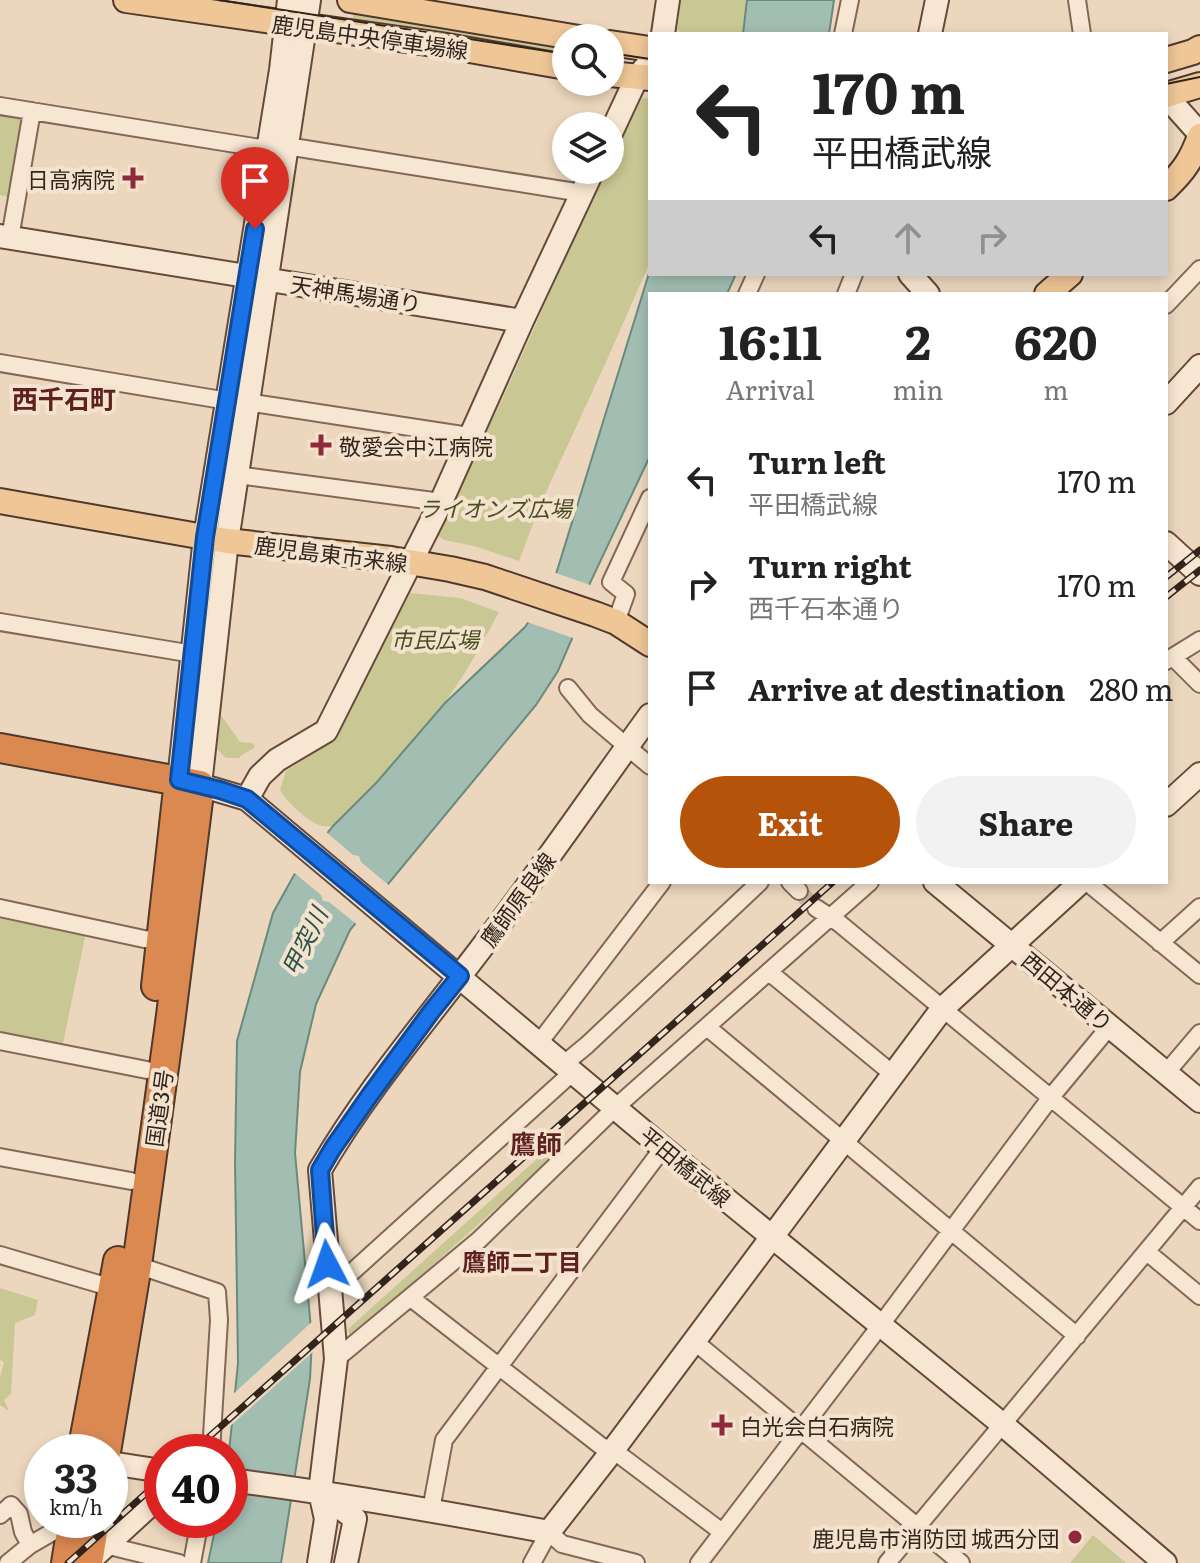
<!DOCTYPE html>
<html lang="en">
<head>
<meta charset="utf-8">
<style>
	body { margin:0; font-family:Literata,"Noto Sans JP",serif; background:#f2f2f2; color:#222; height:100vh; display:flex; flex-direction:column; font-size:30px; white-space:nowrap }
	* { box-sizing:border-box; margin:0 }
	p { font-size:26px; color:#767676 }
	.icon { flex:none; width:44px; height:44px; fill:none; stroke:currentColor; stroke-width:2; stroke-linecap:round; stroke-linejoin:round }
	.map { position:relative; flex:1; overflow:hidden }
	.side { position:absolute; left:648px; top:292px; width:520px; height:592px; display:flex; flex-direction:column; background:#fff; border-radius:0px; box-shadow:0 4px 12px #0003 }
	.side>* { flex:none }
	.banner { position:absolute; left:648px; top:32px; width:520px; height:244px; border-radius:0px; box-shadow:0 4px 12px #0003; background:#fff; color:#222; overflow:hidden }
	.tools { position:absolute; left:552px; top:24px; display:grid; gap:16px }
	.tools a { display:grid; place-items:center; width:72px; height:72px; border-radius:50%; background:#fff; box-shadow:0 4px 12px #0003; font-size:40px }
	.speed { position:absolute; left:24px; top:1434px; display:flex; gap:16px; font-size:40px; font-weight:700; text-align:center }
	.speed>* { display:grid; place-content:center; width:104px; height:104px; border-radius:50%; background:#fff; box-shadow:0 4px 12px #0003; line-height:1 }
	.speed small { font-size:20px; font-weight:400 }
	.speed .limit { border:12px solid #d22; background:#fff; color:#111 }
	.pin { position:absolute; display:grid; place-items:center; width:68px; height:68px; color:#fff; margin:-82px -34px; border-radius:50% 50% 50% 0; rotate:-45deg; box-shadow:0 0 8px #0007 }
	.pin .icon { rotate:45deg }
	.me { position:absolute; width:88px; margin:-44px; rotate:356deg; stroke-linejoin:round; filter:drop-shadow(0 0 6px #0008) }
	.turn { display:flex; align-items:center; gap:28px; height:168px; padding:0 32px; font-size:36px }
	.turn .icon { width:104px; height:104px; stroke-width:2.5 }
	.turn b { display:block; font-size:56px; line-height:68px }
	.lanes { display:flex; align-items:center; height:76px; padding:0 32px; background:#0003; justify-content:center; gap:40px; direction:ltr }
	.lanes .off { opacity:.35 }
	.eta { display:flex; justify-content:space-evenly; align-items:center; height:136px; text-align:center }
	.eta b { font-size:48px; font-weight:700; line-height:56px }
	.cta { display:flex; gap:16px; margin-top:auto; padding:16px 32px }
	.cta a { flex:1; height:92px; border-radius:48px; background:#b45309; color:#fff; font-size:32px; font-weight:700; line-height:92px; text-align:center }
	.cta a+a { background:#f2f2f2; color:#222 }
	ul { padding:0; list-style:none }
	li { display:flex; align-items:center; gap:24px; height:104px; padding:0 32px }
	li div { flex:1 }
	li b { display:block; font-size:30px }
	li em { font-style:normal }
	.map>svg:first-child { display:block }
	.green { fill:#c9c793 }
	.water { fill:#a2bdb1; stroke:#6a8a7d; stroke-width:2 }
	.pier { fill:#ecd7be }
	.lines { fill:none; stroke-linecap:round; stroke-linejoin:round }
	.street-tunnel { stroke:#c7b39e; stroke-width:16; stroke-dasharray:16 8; stroke-linecap:butt }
	.street-casing { stroke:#836858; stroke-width:20 }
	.secondary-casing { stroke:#654a3b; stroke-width:26 }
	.primary-casing { stroke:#51382c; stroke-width:28 }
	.highway-casing { stroke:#51382c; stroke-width:32 }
	.street { stroke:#f7e6d1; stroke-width:16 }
	.secondary { stroke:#f7e6d1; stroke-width:22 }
	.primary { stroke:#efc696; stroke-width:24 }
	.highway { stroke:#da8951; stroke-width:28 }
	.tram { stroke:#33241c; stroke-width:2 }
	.rail-casing { stroke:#33241c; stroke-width:7 }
	.rail { stroke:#f3e3ce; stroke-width:4; stroke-dasharray:12; stroke-linecap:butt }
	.route-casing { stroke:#114b97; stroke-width:20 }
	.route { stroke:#1a73e8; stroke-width:14 }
	.poi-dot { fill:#902a3a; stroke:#f3e3ce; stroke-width:3 }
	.labels { text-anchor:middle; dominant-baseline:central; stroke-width:8; stroke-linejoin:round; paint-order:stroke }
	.street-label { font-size:22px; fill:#33241c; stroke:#f3e3ce }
	.poi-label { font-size:22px; fill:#33241c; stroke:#f3e3ce; text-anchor:end }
	.park-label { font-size:22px; font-style:italic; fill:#4a4f23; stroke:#f3e3ce }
	.water-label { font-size:24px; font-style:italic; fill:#2c534a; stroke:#f3e3ce }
	.neighbourhood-label { font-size:24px; font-weight:bold; fill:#5e211d; stroke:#f3e3ce }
	.quarter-label { font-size:26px; font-weight:bold; fill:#5e211d; stroke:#f3e3ce }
</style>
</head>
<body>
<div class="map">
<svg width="1200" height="1563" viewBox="0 0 1200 1563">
	<rect width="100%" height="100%" fill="#ecd7be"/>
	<path class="green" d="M681,0H747L743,34H696L677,31Z
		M354,10L566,43V57L352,24Z
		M643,98L650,99V262L607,360L541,503L519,561L474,546L444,540L436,534L501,402L592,199L606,170H610V163L641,100Z
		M0,113L21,117L9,197L0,195Z
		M410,593L460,598L499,612C482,643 466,674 445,702C412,747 372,787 333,826C328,826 323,827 319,825C308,822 285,800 280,790L286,771L336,739Z
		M221,715L240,742L252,743L255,746C252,751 244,752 239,758H226L217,749Z
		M0,914L86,932L62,1048L0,1034Z
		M549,1148L556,1155L350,1339L348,1329Z
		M0,1288L38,1300L35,1315L15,1323L11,1394L4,1400L9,1411L0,1405V1378L4,1362L0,1360Z
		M1093,1535L1126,1563H1070Z"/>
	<path class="water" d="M747,0H834L829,34H743Z
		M650,270V274H736L727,294H650V456L590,583L574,634L558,671L536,705L350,930L316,1004L300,1072L295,1153L312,1340L310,1379L282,1557L281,1563H208L217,1520H230L229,1452L238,1363L235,1162L237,1041L273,913L294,875L333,826L377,782L445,703L525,627L552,587Z"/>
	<path class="pier" d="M553,572L593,586L576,639L524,621L549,585Z
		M324,830L353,855L359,856L361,862L391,887L359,926L329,902L323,901L321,895L292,871Z
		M314,1320L315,1350L228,1428L231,1396Z"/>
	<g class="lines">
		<path class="street-tunnel" d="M799,891L816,908"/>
		<g class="street-casing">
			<path id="street" d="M1077,0L1082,34
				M843,34L850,0
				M0,106L254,147L299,148L582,193
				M10,238L32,111
				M747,294L756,274
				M846,294L854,274
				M1166,305L1200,269
				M0,363L228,401
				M247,402L469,436
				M237,475L441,502
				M0,622L193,654
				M616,622L626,594L611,582L650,498
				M1173,657L1200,684
				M1166,661L1200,640
				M568,688L590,715L650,766
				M790,882L799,891
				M1087,882L1200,975
				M0,908L144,939L161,940
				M816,908L839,923L1200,1221
				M1160,943L1200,907
				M769,972L894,1075
				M707,1027L1077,1336
				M0,1041L147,1070
				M539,1043L662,882
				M564,1064L587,1045L760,882
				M1166,1073L1200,1033
				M0,1157L131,1181
				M1147,1252L1200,1296
				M0,1255L99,1284L114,1286
				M137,1265L217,1292L219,1320L211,1452
				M330,1292L574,1071
				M411,1298L601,1446L613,1450L722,1532
				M694,1341L961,1563
				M336,1359L479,1240L616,1107L870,882
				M431,1510L444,1440L663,1148
				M0,1515L11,1505L19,1514L23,1532L30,1545
				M105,1545L179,1563
				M8,1563L30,1545L73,1520
				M192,1563L200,1520
				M532,1563L549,1532L562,1544L636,1563
				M699,1563L880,1326L1051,1097L1110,1026
				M887,1563L1200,1187"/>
		</g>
		<g class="secondary-casing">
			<path id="secondary" d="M309,0L227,541L200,785L247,799L663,1148L1002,1424L1165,1563
				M663,34L668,0
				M930,34L937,0
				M1166,96L1200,134
				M610,135L637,77L650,62
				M0,236L522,321
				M910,274L928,294
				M1166,403L1200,366
				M1166,543L1200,574
				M179,780L205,537L281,70L289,0
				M247,799L260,776L277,760L326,731L441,502L522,321L593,170
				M1166,805L1200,774
				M935,882L1200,1101
				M110,1463L162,1471
				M230,1480C337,1493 443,1512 549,1532L613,1450L942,1009L1081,882
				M324,1495L355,1519L346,1563
				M88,1562L162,1494
				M319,1563L326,1519L320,1492L336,1359L320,1170C360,1101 411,1039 459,977C526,892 587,802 650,715"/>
		</g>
		<g class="primary-casing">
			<path id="primary" d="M126,0L441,45L566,67
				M350,0L579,38
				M610,43L650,49
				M1166,60L1193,52L1200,48
				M610,74L650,78
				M1166,95L1200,85
				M1166,188C1184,171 1192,159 1200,136
				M1047,294L1070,274
				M0,501L227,541L391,559L450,569L485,577L595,614L616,622L650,644"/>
		</g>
		<g class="highway-casing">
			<path id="highway" d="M0,748L200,785L170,1023L137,1265L106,1452
				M156,986L179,780
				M82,1452L118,1261
				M66,1563L73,1520
				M88,1563L95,1520"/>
		</g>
		<use href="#street" class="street"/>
		<use href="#secondary" class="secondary"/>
		<use href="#primary" class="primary"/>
		<use href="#highway" class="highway"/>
		<path class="tram" d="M219,0L566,54
			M610,53L650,59
			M1166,84L1200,77"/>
		<g class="rail-casing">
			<path id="rail" d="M1166,577L1200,550
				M1166,597L1200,570
				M192,1452L833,882
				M68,1563L162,1479"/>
		</g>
		<use href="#rail" class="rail"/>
	</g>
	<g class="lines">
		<g class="route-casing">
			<path id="route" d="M255,229L205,537L179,780L220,790L247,799L460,976L431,1012L370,1095L333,1148L320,1170L327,1264"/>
		</g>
		<use href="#route" class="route"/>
	</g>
	<g class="poi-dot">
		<path d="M129 166h8v8h8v8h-8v8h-8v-8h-8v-8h8z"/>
		<path d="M317 433h8v8h8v8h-8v8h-8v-8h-8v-8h8z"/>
		<path d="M718 1413h8v8h8v8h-8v8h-8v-8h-8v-8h8z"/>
		<circle cx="1075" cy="1537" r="8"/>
	</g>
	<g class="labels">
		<g class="street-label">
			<text transform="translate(370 36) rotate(8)">鹿児島中央停車場線</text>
			<text transform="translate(356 293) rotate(9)">天神馬場通り</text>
			<text transform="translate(331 553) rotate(7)">鹿児島東市来線</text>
			<text transform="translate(517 899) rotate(-54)">鷹師原良線</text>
			<text transform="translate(1068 991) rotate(40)">西田本通り</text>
			<text transform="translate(158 1108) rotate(-82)">国道3号</text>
			<text transform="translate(686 1166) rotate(40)">平田橋武線</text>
		</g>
		<g class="poi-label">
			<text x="115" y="178">日高病院</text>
			<text x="339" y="445" text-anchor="start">敬愛会中江病院</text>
			<text x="740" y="1425" text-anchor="start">白光会白石病院</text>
			<text x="1059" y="1537">鹿児島市消防団 城西分団</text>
		</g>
		<g class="park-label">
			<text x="495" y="507">ライオンズ広場</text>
			<text x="435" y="638">市民広場</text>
		</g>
		<g class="water-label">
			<text transform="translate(303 941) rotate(-64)">甲突川</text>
		</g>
		<g class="neighbourhood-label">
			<text x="522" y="1260">鷹師二丁目</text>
		</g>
		<g class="quarter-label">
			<text x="64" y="397">西千石町</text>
			<text x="536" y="1142">鷹師</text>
		</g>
	</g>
</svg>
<div class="tools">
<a><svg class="icon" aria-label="search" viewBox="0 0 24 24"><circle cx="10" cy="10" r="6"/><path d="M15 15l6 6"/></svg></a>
<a><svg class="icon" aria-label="layers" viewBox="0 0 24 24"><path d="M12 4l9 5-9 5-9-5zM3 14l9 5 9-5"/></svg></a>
</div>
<div class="speed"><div>33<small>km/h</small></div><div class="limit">40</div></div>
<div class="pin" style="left:255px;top:229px;background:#d93025"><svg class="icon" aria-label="arrive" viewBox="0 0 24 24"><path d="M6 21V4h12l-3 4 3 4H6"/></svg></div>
<svg class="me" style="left:327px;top:1264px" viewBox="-20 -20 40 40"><path d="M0-17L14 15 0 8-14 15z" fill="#1a73e8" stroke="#fff" stroke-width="4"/></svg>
<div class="banner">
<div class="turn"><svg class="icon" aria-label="left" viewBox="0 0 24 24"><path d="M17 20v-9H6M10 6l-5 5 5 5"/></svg><div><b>170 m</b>平田橋武線</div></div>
<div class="lanes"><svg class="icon" aria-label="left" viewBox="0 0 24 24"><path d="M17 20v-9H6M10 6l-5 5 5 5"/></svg><svg class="icon off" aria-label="ahead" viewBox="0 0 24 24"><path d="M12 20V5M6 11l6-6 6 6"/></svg><svg class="icon off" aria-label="right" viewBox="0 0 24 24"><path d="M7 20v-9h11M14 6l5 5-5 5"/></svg></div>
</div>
<section class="side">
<div class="eta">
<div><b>16:11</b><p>Arrival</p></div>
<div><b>2</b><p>min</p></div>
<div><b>620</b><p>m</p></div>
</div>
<ul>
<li><svg class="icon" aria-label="left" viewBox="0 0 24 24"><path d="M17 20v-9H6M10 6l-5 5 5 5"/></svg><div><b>Turn left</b><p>平田橋武線</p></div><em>170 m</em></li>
<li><svg class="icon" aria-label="right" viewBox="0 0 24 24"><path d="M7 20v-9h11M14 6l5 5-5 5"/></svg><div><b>Turn right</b><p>西千石本通り</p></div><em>170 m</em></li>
<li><svg class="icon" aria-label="arrive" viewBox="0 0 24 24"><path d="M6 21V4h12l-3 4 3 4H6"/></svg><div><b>Arrive at destination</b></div><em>280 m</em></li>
</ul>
<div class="cta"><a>Exit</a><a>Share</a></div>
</section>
</div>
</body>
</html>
